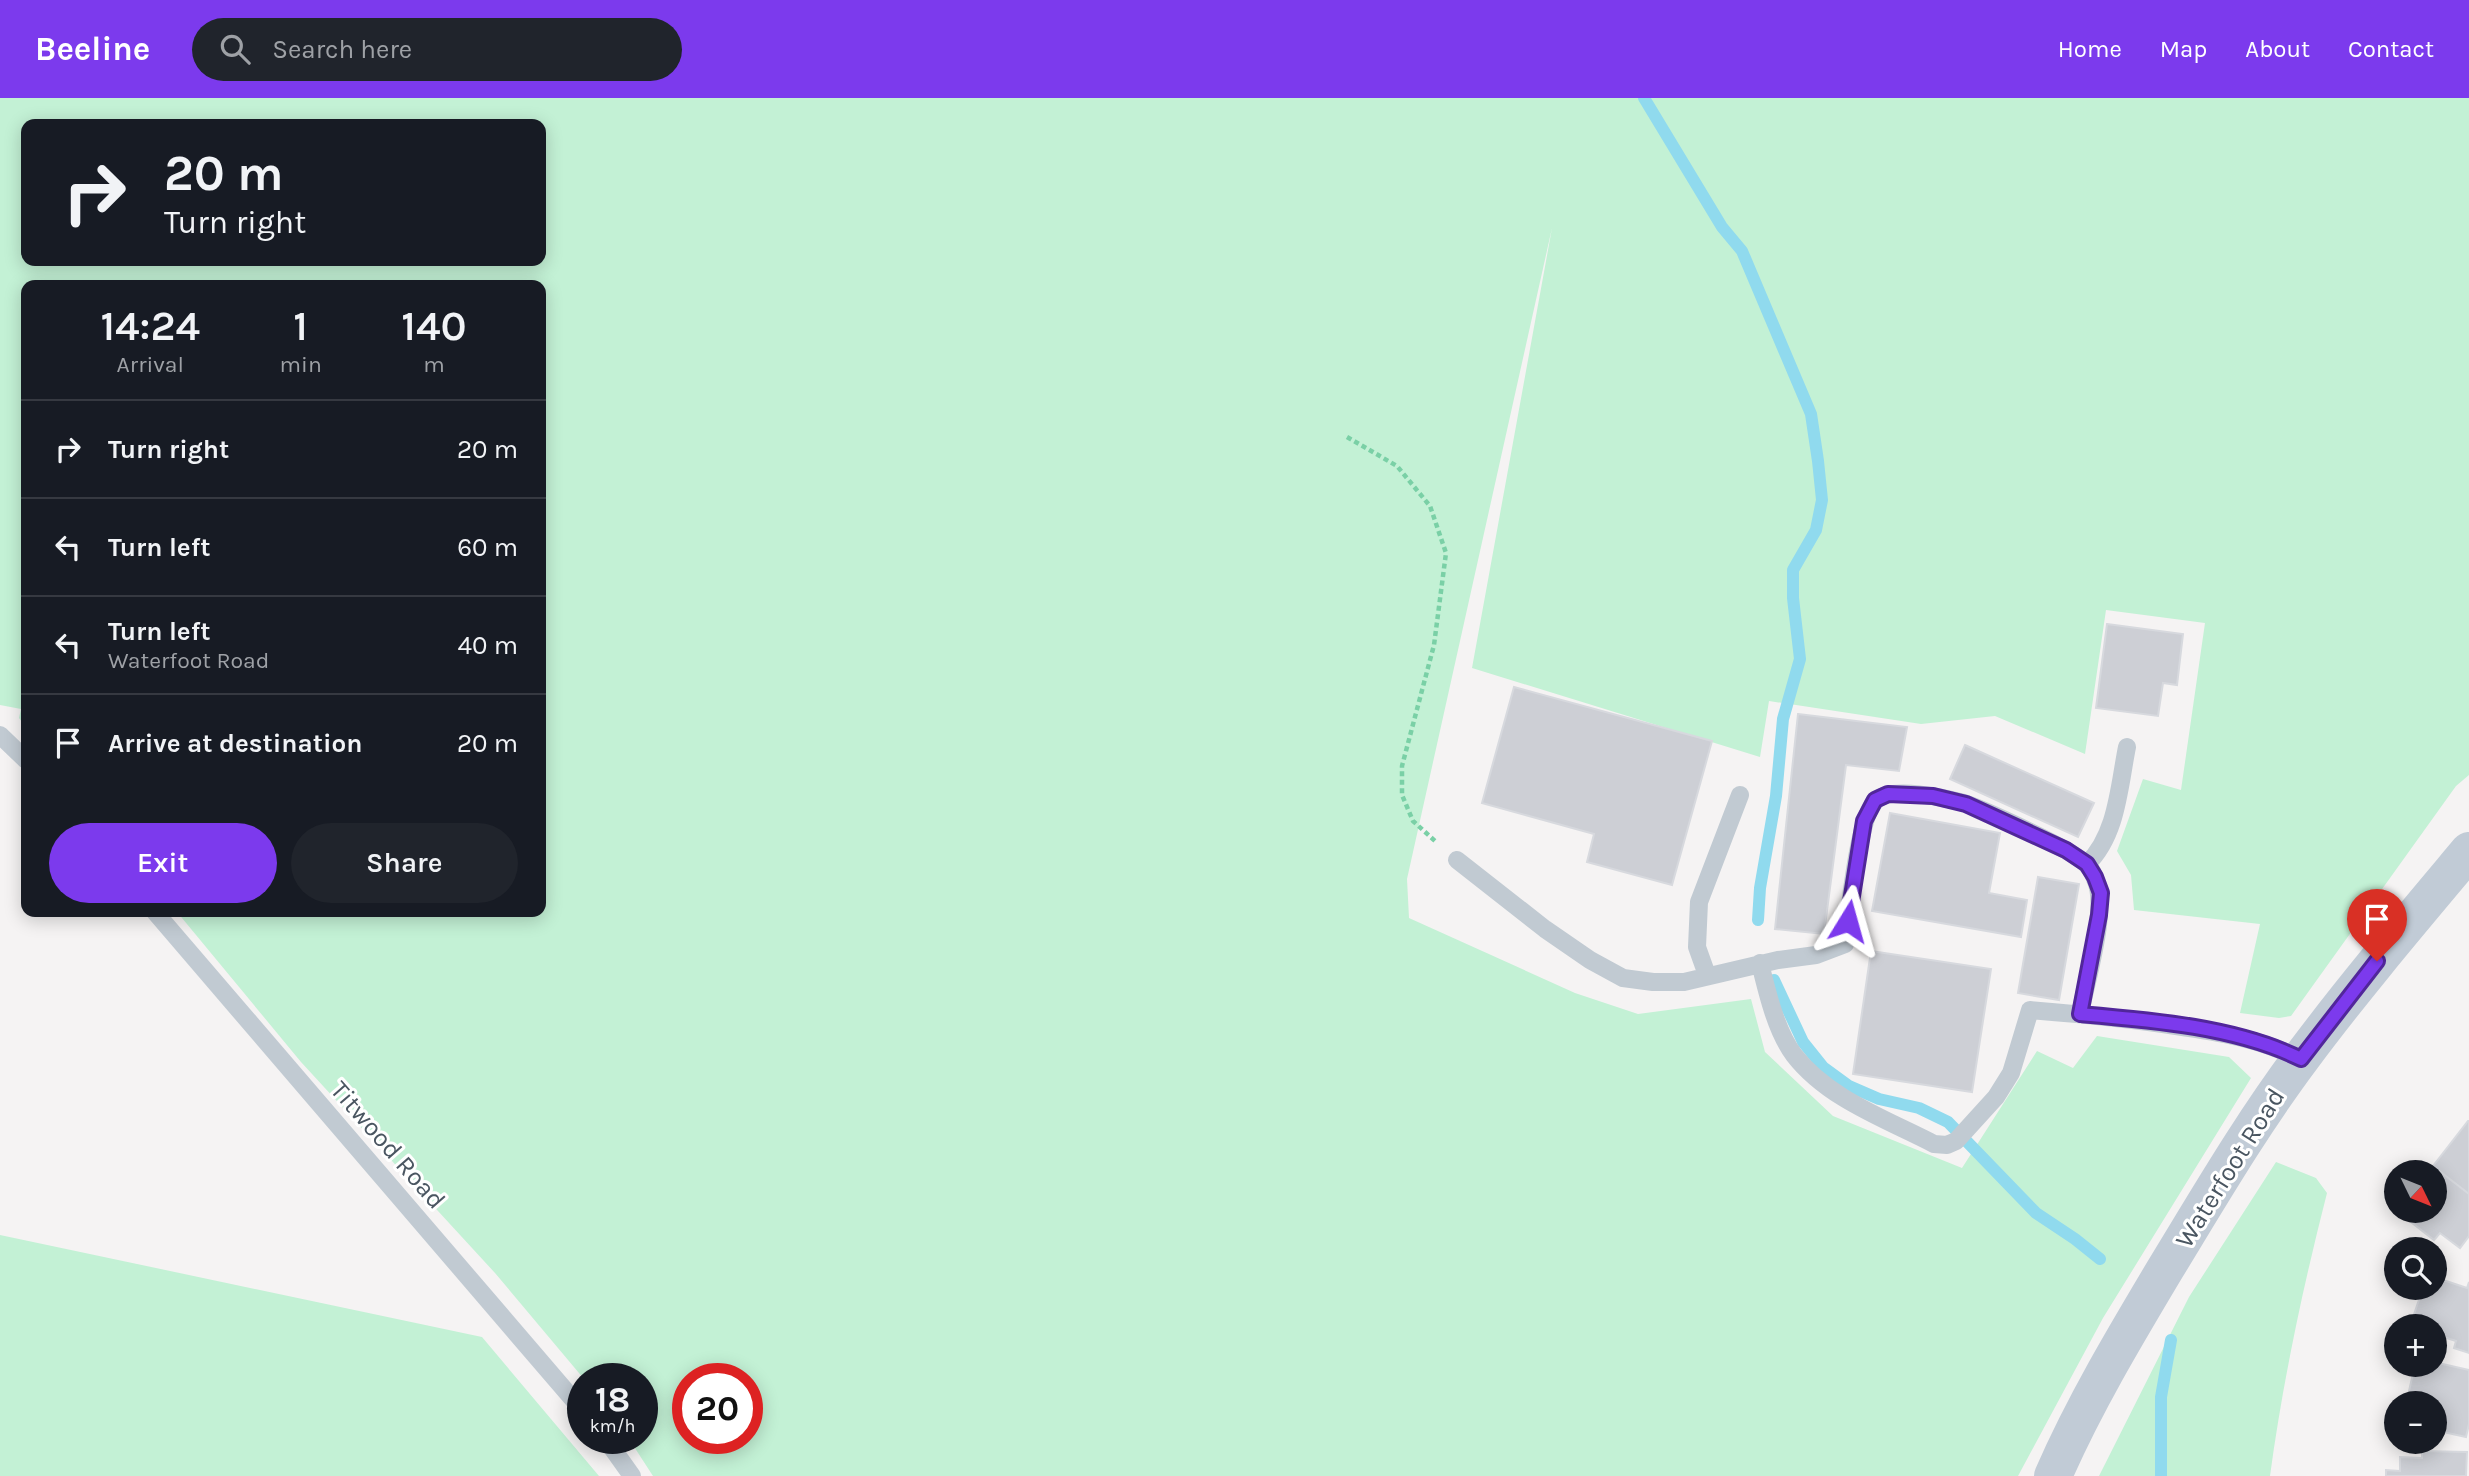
<!DOCTYPE html>
<html lang="en">
<head>
<meta charset="utf-8">
<style>
	body { margin:0; font-family:Karla,sans-serif; background:#20242c; color:#f1f3f6; height:100vh; display:flex; flex-direction:column; font-size:26px; white-space:nowrap }
	* { box-sizing:border-box; margin:0 }
	p { font-size:23px; color:#9ea1a6 }
	.icon { flex:none; width:38px; height:38px; fill:none; stroke:currentColor; stroke-width:2; stroke-linecap:round; stroke-linejoin:round }
	.map { position:relative; flex:1; overflow:hidden }
	.sheet { position:absolute; left:21px; top:182px; width:525px; height:637px; display:flex; flex-direction:column; background:#171b24; border-radius:14px; box-shadow:0 4px 18px #0003 }
	.sheet>* { flex:none }
	.banner { position:absolute; left:21px; top:21px; width:525px; height:147px; border-radius:14px; box-shadow:0 4px 18px #0003; background:#171b24; color:#f1f3f6; overflow:hidden }
	.needle { width:46px; rotate:133deg }
	.fabs { position:absolute; left:2384px; top:1062px; display:grid; gap:14px }
	.fabs a { display:grid; place-items:center; width:63px; height:63px; border-radius:50%; background:#171b24; box-shadow:0 4px 18px #0003; font-size:35px }
	.speed { position:absolute; left:567px; top:1265px; display:flex; gap:14px; font-size:35px; font-weight:700; text-align:center }
	.speed>* { display:grid; place-content:center; width:91px; height:91px; border-radius:50%; background:#171b24; box-shadow:0 4px 18px #0003; line-height:1 }
	.speed small { font-size:18px; font-weight:400 }
	.speed .limit { border:10px solid #d22; background:#fff; color:#111 }
	.pin { position:absolute; display:grid; place-items:center; width:60px; height:60px; color:#fff; margin:-72px -30px; border-radius:50% 50% 50% 0; rotate:-45deg; box-shadow:0 0 7px #0007 }
	.pin .icon { rotate:45deg }
	.me { position:absolute; width:77px; margin:-38px; rotate:8deg; stroke-linejoin:round; filter:drop-shadow(0 0 5px #0008) }
	.turn { display:flex; align-items:center; gap:24px; height:147px; padding:0 28px; font-size:32px }
	.turn .icon { width:91px; height:91px; stroke-width:2.5 }
	.turn b { display:block; font-size:49px; line-height:60px }
	.eta { display:flex; justify-content:space-evenly; align-items:center; height:119px; text-align:center }
	.eta b { font-size:42px; font-weight:600; line-height:49px }
	.primary-button { display:flex; gap:14px; margin-top:auto; padding:14px 28px }
	.primary-button a { flex:1; height:80px; border-radius:42px; background:#7c3aed; color:#fff; font-size:28px; font-weight:600; line-height:80px; text-align:center }
	.primary-button a+a { background:#20242c; color:#f1f3f6 }
	ul { padding:0; list-style:none }
	li { display:flex; align-items:center; gap:21px; height:98px; padding:0 28px; border-top:2px solid #363941 }
	li div { flex:1 }
	li b { display:block; font-size:26px }
	li em { font-style:normal }
	header { display:flex; align-items:center; gap:42px; box-sizing:border-box; height:98px; padding:0 35px; background:#7c3aed; color:#fff }
	header strong { font-size:33px }
	nav { display:flex; gap:38px; margin-inline-start:auto; font-size:24px }
	.search { width:490px; height:63px; background:#20242c; display:flex; align-items:center; gap:18px; box-sizing:border-box; padding:0 24px; border-radius:38px; color:#9ea1a6; font-size:26px }
	.map>svg:first-child { display:block }
	.green { fill:#c3f1d5; fill-rule:evenodd }
	.lines { fill:none; stroke-linecap:round; stroke-linejoin:round }
	.stream { stroke:#90daee; stroke-width:12 }
	.building { fill:#cdcfd5; stroke:#d7d9de; stroke-width:2 }
	.path { stroke:#7ad0a6; stroke-width:4.5; stroke-dasharray:5 3.5; stroke-linecap:butt }
	.lane { stroke:#c1cad2; stroke-width:18 }
	.secondary { stroke:#c1cbd6; stroke-width:38 }
	.route-casing { stroke:#51269a; stroke-width:18 }
	.route { stroke:#7c3aed; stroke-width:12 }
	.labels { text-anchor:middle; dominant-baseline:central; stroke-width:6; stroke-linejoin:round; paint-order:stroke }
	.street-label { font-size:26px; fill:#4a5661; stroke:#fff }
</style>
</head>
<body>
<header>
<strong>Beeline</strong>
<div class="search"><svg class="icon" aria-label="search" viewBox="0 0 24 24"><circle cx="10" cy="10" r="6"/><path d="M15 15l6 6"/></svg>Search here</div>
<nav><a>Home</a><a>Map</a><a>About</a><a>Contact</a></nav>
</header>
<div class="map">
<svg width="2469" height="1378" viewBox="0 0 2469 1378">
	<rect width="100%" height="100%" fill="#f5f3f3"/>
	<path class="green" d="M0,0H2469V677L2456,688L2291,918L2279,920L2240,915L2260,826L2134,812L2131,777L2117,753L2143,681L2181,692L2205,525L2106,512L2085,656L1995,618L1921,626L1769,603L1760,659L1472,570L1552,130L1407,781L1409,820L1575,895L1638,916L1751,901L1765,954L1833,1018L1962,1070L2037,953L2073,970L2097,938L2229,959L2251,980L2103,1220L2018,1378H653L629,1341L642,1340V1281H584L495,1175L301,964L177,814H541V187H26V629L19,620L21,611L0,607ZM26,26H541V163H26ZM688,1281H747V1340H688Z
		M2276,1064L2316,1080L2327,1095C2303,1189 2283,1282 2270,1378H2099L2189,1199Z
		M0,1137L482,1239L599,1378H0Z"/>
	<g class="lines">
		<path class="stream" d="M1644,0L1722,129L1742,153L1811,316L1818,363L1822,402L1816,432L1793,472V500L1800,561L1783,621L1776,698L1760,790L1758,822
			M1774,882L1803,944L1823,969L1849,988L1879,1001L1919,1010L1948,1024L2036,1115L2075,1141L2100,1161
			M2161,1378V1299L2171,1242"/>
	</g>
	<path class="building" d="M2107,526L2183,536L2177,587L2163,585L2158,618L2096,610Z
		M1514,589L1712,643L1672,787L1587,764L1594,736L1482,705Z
		M1798,616L1907,629L1899,673L1846,667L1824,836L1775,831Z
		M1965,647L2094,705L2078,739L1950,681Z
		M1890,715L2000,735L1989,795L2027,802L2021,839L1872,813Z
		M2038,779L2079,786L2059,902L2018,895Z
		M1871,853L1991,871L1972,994L1853,976Z
		M2468,1023H2469V1096L2433,1068Z
		M2433,1068L2469,1096V1138L2460,1150L2440,1135L2434,1142L2402,1117L2405,1113H2434V1074H2428Z
		M2434,1179L2467,1190L2469,1184V1255L2454,1250L2456,1243L2434,1236V1228H2410L2423,1190H2434Z
		M2434,1264L2469,1272V1326L2466,1339L2434,1332V1306H2406L2415,1267H2434Z
		M2422,1353L2467,1354L2466,1378H2386V1372L2400,1373V1359L2422,1360Z"/>
	<g class="lines">
		<path class="path" d="M1347,339L1397,368L1430,408L1446,455L1434,547L1402,668V697L1413,723L1435,743"/>
		<path class="lane" d="M0,637L26,662
			M1457,762L1545,831L1590,862L1623,880L1653,884H1684L1778,862L1816,857L1845,846C1849,819 1858,717 1876,702C1892,688 1945,700 1964,705C1985,712 2074,752 2087,767C2090,770 2094,776 2095,781C2109,809 2086,883 2080,916
			M2087,766C2117,737 2119,689 2127,649
			M155,814L583,1313
			M1760,865C1767,894 1776,933 1794,957C1828,1001 1886,1021 1934,1046L1947,1047L1956,1043L1996,999L2011,975L2030,912C2079,916 2127,920 2176,928C2219,934 2261,941 2300,961
			M1707,877L1697,849L1699,804L1740,697
			M605,1340L632,1378"/>
		<path class="secondary" d="M2053,1378C2084,1307 2124,1240 2164,1173C2208,1101 2251,1027 2302,959C2355,888 2412,821 2469,753"/>
	</g>
	<g class="lines">
		<g class="route-casing">
			<path id="route" d="M1848,823L1864,723L1875,702L1888,696L1933,698L1966,706L2066,752L2087,766L2095,779L2101,795L2099,817L2080,916C2151,922 2237,929 2301,961L2377,863"/>
		</g>
		<use href="#route" class="route"/>
	</g>
	<g class="labels">
		<g class="street-label">
			<text transform="translate(388 1047) rotate(49)">Titwood Road</text>
			<text transform="translate(2230 1070) rotate(-58)">Waterfoot Road</text>
		</g>
	</g>
</svg>
<div class="fabs">
<a><svg class="needle" viewBox="-14 -14 28 28"><path d="M0-13l5 13h-10z" fill="#e53935"/><path d="M0 13l5-13h-10z" fill="#9ea1a6"/></svg></a>
<a><svg class="icon" aria-label="search" viewBox="0 0 24 24"><circle cx="10" cy="10" r="6"/><path d="M15 15l6 6"/></svg></a>
<a>+</a>
<a>−</a>
</div>
<div class="speed"><div>18<small>km/h</small></div><div class="limit">20</div></div>
<div class="pin" style="left:2377px;top:863px;background:#d93025"><svg class="icon" aria-label="arrive" viewBox="0 0 24 24"><path d="M6 21V4h12l-3 4 3 4H6"/></svg></div>
<svg class="me" style="left:1848px;top:823px" viewBox="-20 -20 40 40"><path d="M0-17L14 15 0 8-14 15z" fill="#7c3aed" stroke="#fff" stroke-width="4"/></svg>
<div class="banner">
<div class="turn"><svg class="icon" aria-label="right" viewBox="0 0 24 24"><path d="M7 20v-9h11M14 6l5 5-5 5"/></svg><div><b>20 m</b>Turn right</div></div>
</div>
<section class="sheet">
<div class="eta">
<div><b>14:24</b><p>Arrival</p></div>
<div><b>1</b><p>min</p></div>
<div><b>140</b><p>m</p></div>
</div>
<ul>
<li><svg class="icon" aria-label="right" viewBox="0 0 24 24"><path d="M7 20v-9h11M14 6l5 5-5 5"/></svg><div><b>Turn right</b></div><em>20 m</em></li>
<li><svg class="icon" aria-label="left" viewBox="0 0 24 24"><path d="M17 20v-9H6M10 6l-5 5 5 5"/></svg><div><b>Turn left</b></div><em>60 m</em></li>
<li><svg class="icon" aria-label="left" viewBox="0 0 24 24"><path d="M17 20v-9H6M10 6l-5 5 5 5"/></svg><div><b>Turn left</b><p>Waterfoot Road</p></div><em>40 m</em></li>
<li><svg class="icon" aria-label="arrive" viewBox="0 0 24 24"><path d="M6 21V4h12l-3 4 3 4H6"/></svg><div><b>Arrive at destination</b></div><em>20 m</em></li>
</ul>
<div class="primary-button"><a>Exit</a><a>Share</a></div>
</section>
</div>
</body>
</html>
